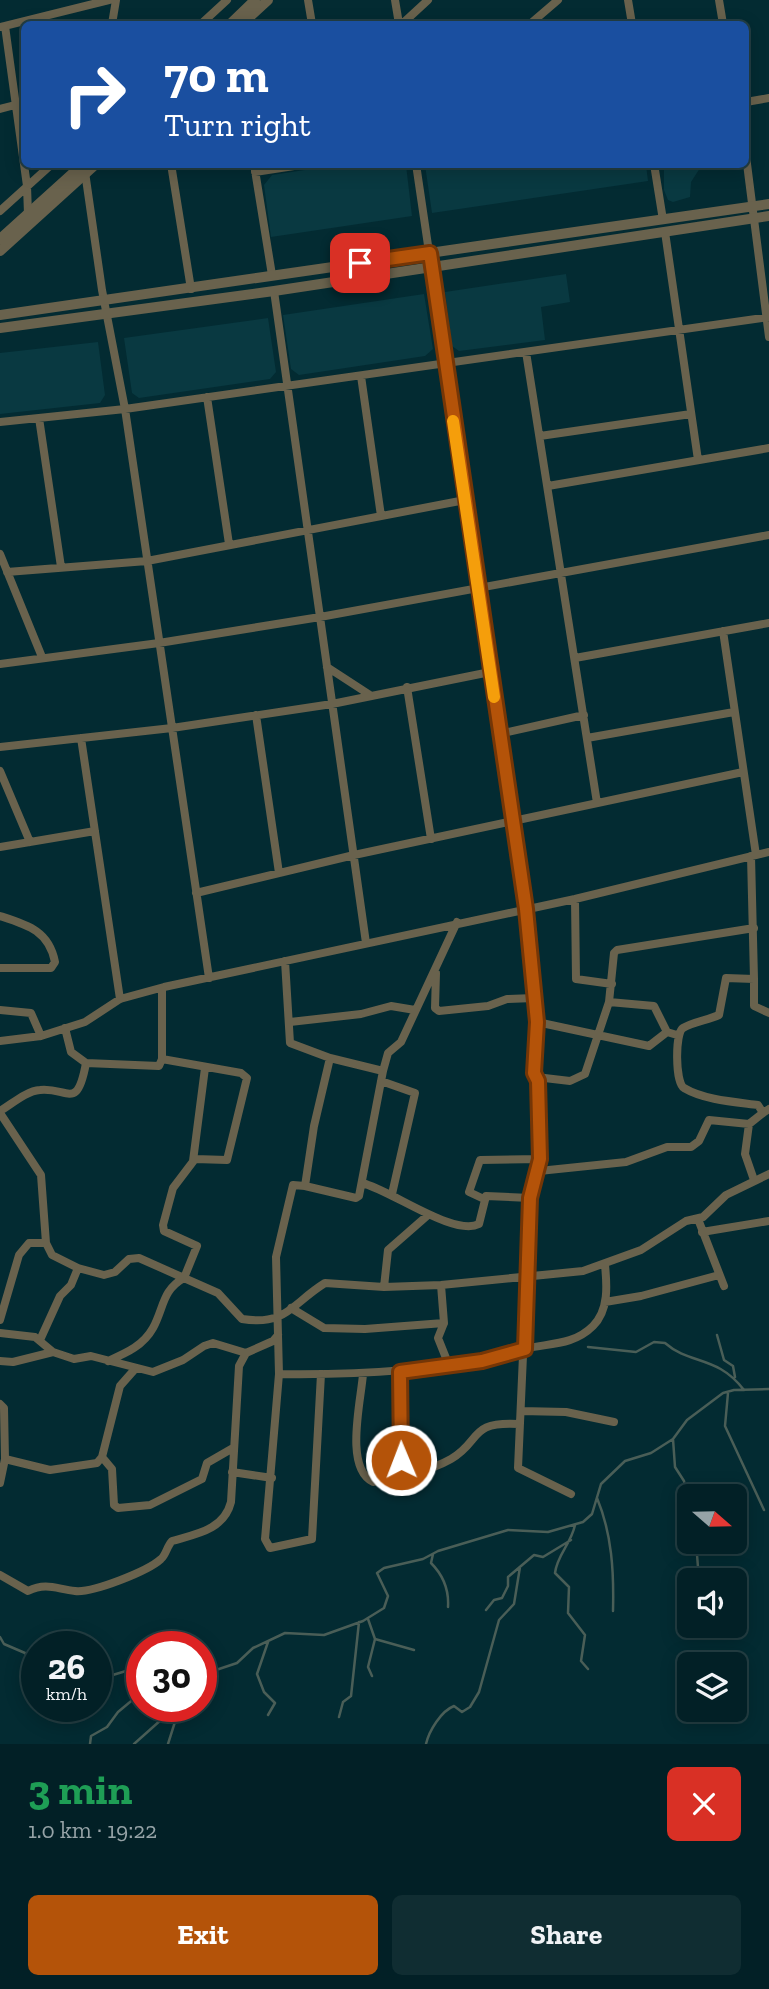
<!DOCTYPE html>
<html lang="en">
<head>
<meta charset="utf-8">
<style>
	body { margin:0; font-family:"Zilla Slab",serif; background:#102d32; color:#f1f3f6; height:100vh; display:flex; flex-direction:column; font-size:26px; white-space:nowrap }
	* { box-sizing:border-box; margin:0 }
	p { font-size:23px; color:#96a3a7 }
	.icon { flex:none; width:38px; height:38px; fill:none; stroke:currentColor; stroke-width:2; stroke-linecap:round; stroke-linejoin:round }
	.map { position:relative; height:1744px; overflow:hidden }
	.sheet { display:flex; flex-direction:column; background:#022026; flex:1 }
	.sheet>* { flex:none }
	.banner { position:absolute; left:21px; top:21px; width:728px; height:147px; border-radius:10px; box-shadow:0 4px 18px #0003,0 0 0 2px #233e43; background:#1a4fa0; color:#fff; overflow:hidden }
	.needle { width:46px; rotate:110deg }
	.fabs { position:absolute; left:677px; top:1484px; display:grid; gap:14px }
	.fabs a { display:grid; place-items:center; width:70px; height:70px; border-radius:10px; background:#022026; box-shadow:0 4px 18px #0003,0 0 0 2px #233e43; font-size:35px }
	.speed { position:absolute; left:21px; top:1631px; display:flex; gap:14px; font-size:35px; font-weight:700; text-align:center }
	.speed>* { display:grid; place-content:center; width:91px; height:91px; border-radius:50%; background:#022026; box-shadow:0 4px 18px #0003,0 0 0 2px #233e43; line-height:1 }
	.speed small { font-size:18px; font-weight:400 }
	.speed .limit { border:10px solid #d22; background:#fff; color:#111 }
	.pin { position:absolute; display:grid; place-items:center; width:60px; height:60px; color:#fff; margin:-30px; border-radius:14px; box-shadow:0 4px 10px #0006 }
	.me { position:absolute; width:77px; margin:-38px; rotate:359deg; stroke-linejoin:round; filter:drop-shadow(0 0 5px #0008) }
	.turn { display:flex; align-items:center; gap:24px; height:147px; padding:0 28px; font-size:32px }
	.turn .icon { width:91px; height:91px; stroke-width:2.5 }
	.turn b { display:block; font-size:49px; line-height:60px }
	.round { display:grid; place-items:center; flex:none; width:74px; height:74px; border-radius:10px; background:#102d32 }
	.head { display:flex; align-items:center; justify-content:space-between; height:119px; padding:0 28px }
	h1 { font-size:42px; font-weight:800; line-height:52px; color:#1e9e55 }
	.primary-button { display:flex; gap:14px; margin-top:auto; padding:14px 28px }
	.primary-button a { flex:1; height:80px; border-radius:10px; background:#b45309; color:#fff; font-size:28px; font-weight:800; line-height:80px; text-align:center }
	.primary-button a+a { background:#102d32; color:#f1f3f6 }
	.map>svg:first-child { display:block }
	.built { fill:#093941 }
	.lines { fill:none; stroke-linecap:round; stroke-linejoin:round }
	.stream { stroke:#4a5e57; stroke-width:2.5 }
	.minor { stroke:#69624d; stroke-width:8 }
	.tertiary { stroke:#69624d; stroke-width:10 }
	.route-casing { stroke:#753606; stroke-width:18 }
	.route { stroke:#b45309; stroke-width:12 }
	.slow { stroke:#f59e0b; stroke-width:12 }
</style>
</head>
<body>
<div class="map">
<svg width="769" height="1744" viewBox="0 0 769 1744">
	<rect width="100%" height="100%" fill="#032b32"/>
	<path class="built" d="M344,164L406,165L412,216L271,237L264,185L272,175Z
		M425,165H646L648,181L432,213Z
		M664,165H702L691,182L690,197L673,202L668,200L664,190Z
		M566,274L570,302L541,307L545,340L459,351L452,346L445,292Z
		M424,294L433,349L425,356L299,375L291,369L283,315Z
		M268,318L276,372L270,379L139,398L132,393L124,338Z
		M98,342L105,395L100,403L0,414V353Z"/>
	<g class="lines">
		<path class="stream" d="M717,1335L724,1360L733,1366L735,1377
			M588,1347L636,1352L654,1342L665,1343C690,1365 717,1355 744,1390
			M728,1393L725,1426L764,1510
			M673,1439L675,1467L684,1481L690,1514
			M597,1498C612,1534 614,1572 613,1611
			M575,1525C571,1544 557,1555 555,1573L569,1587L568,1613L585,1635L581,1661L588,1669
			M696,1542L699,1580
			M433,1554L431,1563C443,1575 449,1591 448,1607
			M486,1610L494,1600L502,1598L508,1586V1577L534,1555L543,1557L571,1540
			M368,1619L375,1639L414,1650
			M0,1637L4,1644L25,1653L37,1675
			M201,1675L237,1663L253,1648L285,1633L324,1635L363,1621L384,1608L388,1596L377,1573L384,1568L423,1559L438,1551L508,1530L548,1532L583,1522L592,1514L601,1484L625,1461L651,1453L673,1439L687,1420L723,1393L734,1390L769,1389
			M372,1676L368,1667L375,1639
			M96,1680L126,1671L142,1678
			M268,1715L275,1703L264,1692L257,1674L268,1642
			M339,1717L343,1702L351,1696L359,1622
			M90,1744L91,1736L107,1727L118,1712L142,1692
			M134,1744L162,1719L166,1706
			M168,1744L180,1706
			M426,1744C429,1731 441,1711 454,1706L462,1712L470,1707L479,1692L499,1620L514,1604L520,1567"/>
		<path class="minor" d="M308,0L312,24
			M395,0L399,24
			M628,0L632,24
			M719,0L723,24
			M112,24L116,0
			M201,24L227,0
			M402,24L428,0
			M530,24L558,0
			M5,26L27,186L28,214
			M0,27L109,0
			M746,102L769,98
			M0,109L15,105
			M746,156L769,337
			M171,164L191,289
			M254,164L272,275
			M416,164L526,909L537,1022L534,1073L538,1081L540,1159L530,1198L518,1468L571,1494
			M654,164L663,220
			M85,172L102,290L125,409L209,978
			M255,172L307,164
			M0,211L52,164
			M665,232L698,460
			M274,291L366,943
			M526,352L597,803
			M361,376L381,516
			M207,397L229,544
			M39,418L61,567
			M0,422L125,409L769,317
			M540,436L691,414
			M548,486L769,448
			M0,554L42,657
			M7,572L147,561L465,500
			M723,631L756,855
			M575,658L769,623
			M0,664L159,643L320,617L769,535
			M327,667L370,695
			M407,687L431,839
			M256,715L279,873
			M499,734L584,715
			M81,738L120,999
			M587,738L734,712
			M0,747L172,728L332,704L490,672
			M0,771L30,842
			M0,847L95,831
			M751,856L754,979L726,978L719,1015C708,1020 693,1022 683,1028C675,1033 675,1082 684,1088C704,1100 735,1102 758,1105L763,1113L769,1109
			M196,893L354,855L743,772
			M575,899L576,979L612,984
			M0,916C28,925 49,931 55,962L51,968H0
			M285,961L290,1043L330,1058
			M436,973L435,1008L439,1011L488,1006L507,999L534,998
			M754,979V1006L769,1013
			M609,1002L654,1006L667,1032
			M0,1010L31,1013L41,1036
			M290,1022L361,1014L391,1006L415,1010
			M537,1022L649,1046L667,1032L677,1035
			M65,1028L71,1052L86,1063L159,1066L162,1059V988
			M0,1041L41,1036L85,1022L120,999L164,987L575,899L769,852
			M536,1077L570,1081L585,1074L609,1002L614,953L617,950L754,928
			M381,1081L415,1093L392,1194
			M0,1111C12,1104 26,1091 40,1090C68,1087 77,1112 86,1063
			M0,1113L41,1175L46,1243L52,1255L78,1268L104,1275L115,1272L129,1259L139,1258L184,1278L197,1246L164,1231L163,1225L173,1188L195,1159L227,1160L247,1078L241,1073L162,1059
			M749,1124L745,1154L754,1180
			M193,1161L205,1068
			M539,1171L626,1162L667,1147H691L699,1141L709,1120L749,1124L763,1113
			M362,1183C391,1190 454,1237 479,1224L486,1196L530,1198
			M305,1186L356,1198L359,1196L383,1071
			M484,1199L469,1192L480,1160L540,1159
			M698,1219L724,1286
			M702,1232L769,1221
			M441,1285L444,1323
			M384,1287L388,1250L428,1215
			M605,1302L641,1296L719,1275
			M291,1308L324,1328L365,1329L444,1323L438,1338L448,1363
			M0,1320L19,1255L29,1243H46
			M0,1333L35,1337L53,1352L74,1359L91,1356L153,1372L183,1360L204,1346L213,1343L246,1353L273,1341L278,1335
			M40,1340L60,1296L71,1285L78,1268
			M0,1361L13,1362L53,1352
			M108,1361C126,1353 143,1346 153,1328C164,1308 162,1290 184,1278L218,1293L242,1319C287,1326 291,1304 325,1283L384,1287L441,1285L583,1271L641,1250L686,1221L703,1217L726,1195L769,1174
			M400,1372L399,1452L409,1474
			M279,1374C361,1375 444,1371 524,1349C548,1343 573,1346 593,1326C609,1310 607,1285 605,1265
			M321,1374L312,1539L270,1548L265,1539L279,1374L276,1257L293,1185L305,1186L314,1126L330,1058L383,1071L388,1053L401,1042L457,922
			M363,1374C361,1401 344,1468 373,1482C399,1477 428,1472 451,1459C482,1441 468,1421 519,1424
			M0,1404L4,1408L5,1459L0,1483
			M521,1411L566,1412L614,1422
			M102,1457L112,1469L114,1505L118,1508L150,1505L202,1479L207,1463L233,1448
			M5,1459L50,1470L97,1463L102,1457L120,1386L135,1369
			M232,1472L272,1478
			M0,1575L28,1591C47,1582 56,1589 75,1591C93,1593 148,1571 161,1559C166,1555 167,1546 172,1541C196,1534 224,1530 231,1502L239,1366L246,1353"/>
		<path class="tertiary" d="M230,24L255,0
			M242,24L268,0
			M0,239L83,164
			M0,251L96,164
			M0,315L769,204
			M0,328L274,291L769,216"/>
	</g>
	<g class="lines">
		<g class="route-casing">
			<path id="route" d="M360,263L430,253L526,909L537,1022L534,1073L538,1081L540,1159L530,1198L525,1349L482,1361L400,1372L401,1460"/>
		</g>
		<use href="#route" class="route"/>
		<path class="slow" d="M453,421L494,697"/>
	</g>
</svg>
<div class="fabs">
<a><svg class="needle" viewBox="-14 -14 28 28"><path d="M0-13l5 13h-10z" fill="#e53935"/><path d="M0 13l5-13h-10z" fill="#96a3a7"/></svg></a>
<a><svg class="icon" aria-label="sound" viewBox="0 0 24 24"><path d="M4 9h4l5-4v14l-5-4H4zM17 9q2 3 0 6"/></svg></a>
<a><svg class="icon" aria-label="layers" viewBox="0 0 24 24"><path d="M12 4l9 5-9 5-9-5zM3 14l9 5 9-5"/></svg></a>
</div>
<div class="speed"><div>26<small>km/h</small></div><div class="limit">30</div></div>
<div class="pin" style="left:360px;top:263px;background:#d93025"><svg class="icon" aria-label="arrive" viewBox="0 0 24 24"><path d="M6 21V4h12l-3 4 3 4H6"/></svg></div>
<svg class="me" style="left:401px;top:1460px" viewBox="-20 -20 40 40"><circle r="17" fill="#b45309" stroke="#fff" stroke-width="3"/><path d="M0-11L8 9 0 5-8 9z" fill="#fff"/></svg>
<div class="banner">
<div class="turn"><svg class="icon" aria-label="right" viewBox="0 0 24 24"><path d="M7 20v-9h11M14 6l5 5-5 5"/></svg><div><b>70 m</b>Turn right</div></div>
</div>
</div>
<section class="sheet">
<div class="head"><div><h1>3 min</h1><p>1.0 km · 19:22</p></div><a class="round" style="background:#d93025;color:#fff"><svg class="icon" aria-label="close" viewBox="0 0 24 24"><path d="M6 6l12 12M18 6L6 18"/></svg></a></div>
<div class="primary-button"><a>Exit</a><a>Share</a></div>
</section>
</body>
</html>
